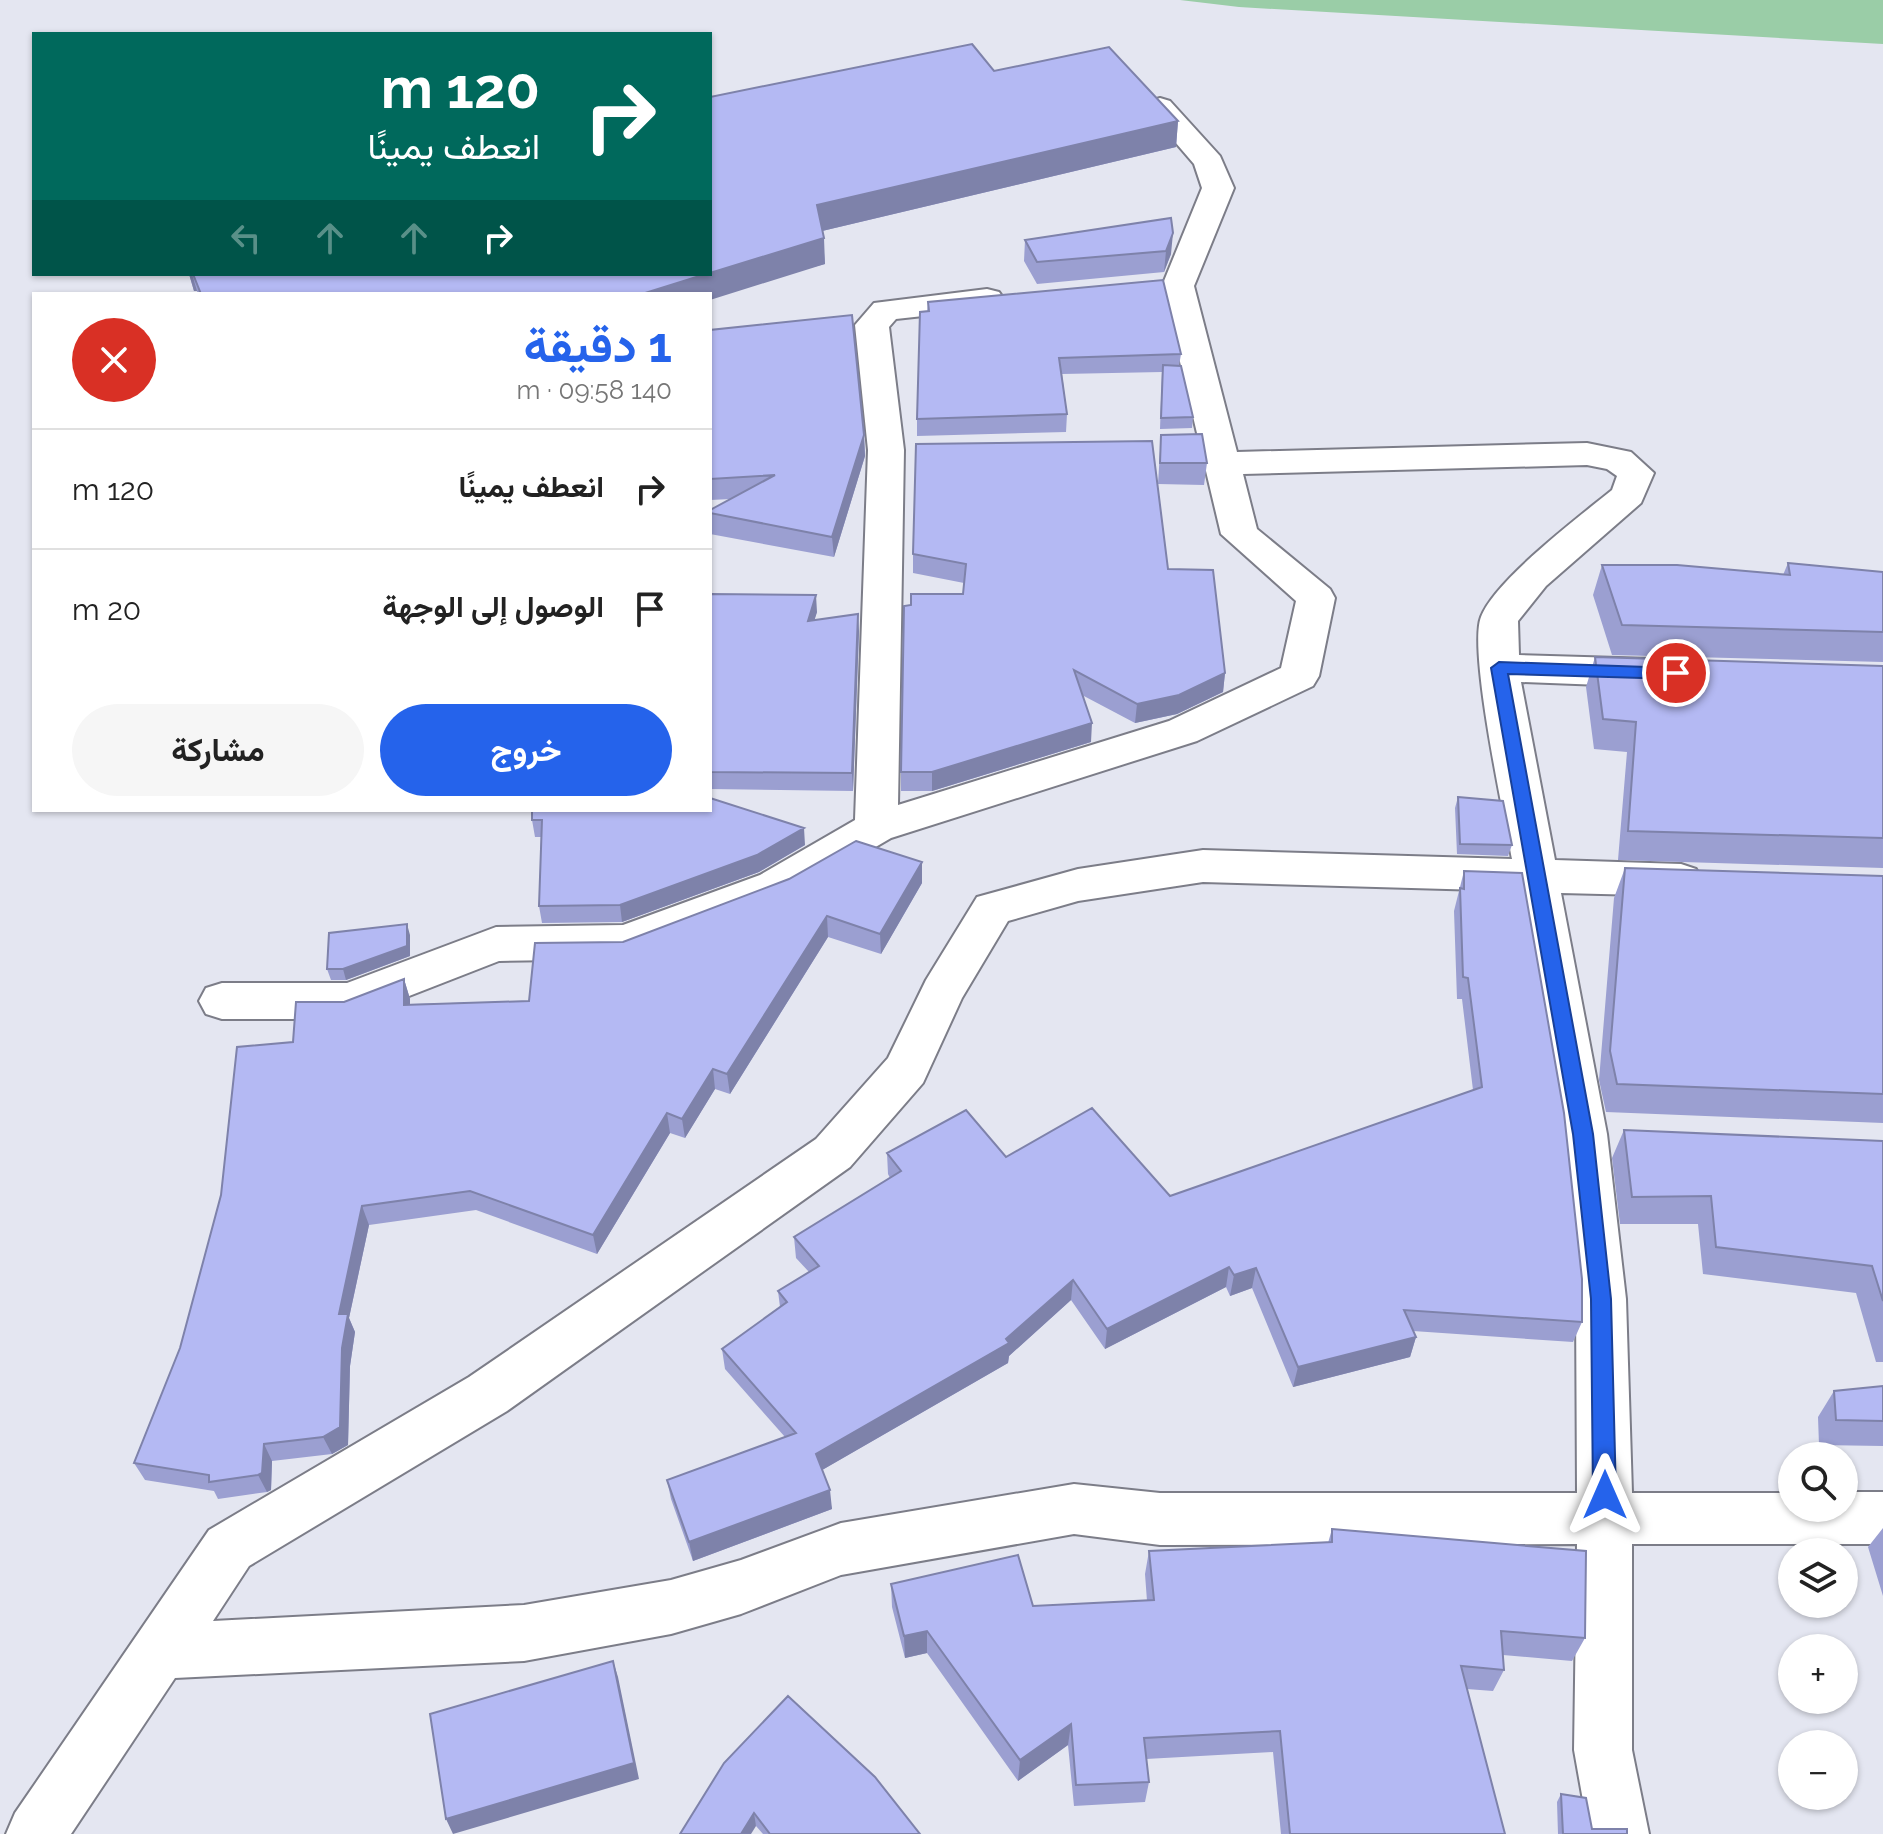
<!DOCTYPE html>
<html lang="ar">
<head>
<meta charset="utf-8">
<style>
	body { margin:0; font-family:Raleway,Vazirmatn,sans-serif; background:#f6f6f6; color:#222; direction:rtl; height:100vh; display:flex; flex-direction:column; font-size:30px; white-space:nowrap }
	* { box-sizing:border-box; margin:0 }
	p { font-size:26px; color:#767676 }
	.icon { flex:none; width:44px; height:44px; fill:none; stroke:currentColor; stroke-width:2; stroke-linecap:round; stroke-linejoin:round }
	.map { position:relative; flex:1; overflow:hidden; direction:ltr }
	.panel { position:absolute; left:32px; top:292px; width:680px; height:520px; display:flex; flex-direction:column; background:#fff; border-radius:0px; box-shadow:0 2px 6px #0004; direction:rtl }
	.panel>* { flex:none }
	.banner { position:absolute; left:32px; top:32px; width:680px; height:244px; border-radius:0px; box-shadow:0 2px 6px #0004; direction:rtl; background:#00695c; color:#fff; overflow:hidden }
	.controls { position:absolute; left:1778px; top:1442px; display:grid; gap:16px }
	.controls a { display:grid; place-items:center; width:80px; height:80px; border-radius:50%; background:#fff; box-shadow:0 2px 6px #0004; font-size:40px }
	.pin { position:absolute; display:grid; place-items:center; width:68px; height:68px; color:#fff; margin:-34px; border:4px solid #fff; border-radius:50%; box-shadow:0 2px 8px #0007 }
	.me { position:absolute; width:88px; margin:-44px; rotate:0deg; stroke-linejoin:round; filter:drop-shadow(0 0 6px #0008) }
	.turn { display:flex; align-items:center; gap:28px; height:168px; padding:0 40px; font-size:36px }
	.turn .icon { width:104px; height:104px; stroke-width:2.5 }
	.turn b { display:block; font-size:56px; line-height:68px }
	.lanes { display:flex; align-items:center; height:76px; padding:0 40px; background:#0003; justify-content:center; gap:40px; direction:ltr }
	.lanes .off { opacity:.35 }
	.round { display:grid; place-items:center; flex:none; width:84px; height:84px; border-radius:42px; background:#f6f6f6 }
	.overview { display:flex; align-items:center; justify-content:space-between; height:136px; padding:0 40px }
	h1 { font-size:48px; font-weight:700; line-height:60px; color:#2563eb }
	.action { display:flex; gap:16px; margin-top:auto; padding:16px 40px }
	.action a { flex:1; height:92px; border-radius:48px; background:#2563eb; color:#fff; font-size:32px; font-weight:700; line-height:92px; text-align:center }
	.action a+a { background:#f6f6f6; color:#222 }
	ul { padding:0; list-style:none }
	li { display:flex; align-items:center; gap:24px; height:120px; padding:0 40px; border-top:2px solid #e0e0e0 }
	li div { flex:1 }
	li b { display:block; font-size:30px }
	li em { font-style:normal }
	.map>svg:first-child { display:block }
	.green { fill:#9acda7 }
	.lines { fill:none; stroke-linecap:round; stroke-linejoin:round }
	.street-casing { stroke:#7c7d88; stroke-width:4 }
	.street { fill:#fff; fill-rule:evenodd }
	.wall { fill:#9b9fd1 }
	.shaded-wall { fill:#7e82aa }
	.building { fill:#b4b9f3; stroke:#7e82aa; stroke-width:2 }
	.route { fill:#2563eb; stroke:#184099; stroke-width:2 }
</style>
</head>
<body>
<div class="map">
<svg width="1883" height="1834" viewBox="0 0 1883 1834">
	<rect width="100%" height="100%" fill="#e4e6f1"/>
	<path class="green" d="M1180,0H1883V44L1239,7Z"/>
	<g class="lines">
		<g class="street-casing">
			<path id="street" d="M1160,98L1170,101L1220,156L1234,188L1194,286L1237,452L1587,443L1631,452L1654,473L1641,503L1546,586L1518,621L1519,655L1653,659L1667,663L1673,673L1667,683L1653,687L1521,682L1555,860L1681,864L1696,869L1703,880L1696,891L1681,896L1561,893L1607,1134L1626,1299L1632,1493H1792V1508H1844V1492H1883V1544H1632V1750L1649,1834H1589L1574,1750L1577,1544L1160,1545L1074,1534L841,1575L741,1614L671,1634L524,1661L175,1678L71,1834H6L15,1813L209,1530L469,1377L816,1139L888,1058L926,980L977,897L1078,869L1203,850L1512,859C1504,815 1468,650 1481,617C1495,580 1579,517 1612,490L1617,476L1607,469L1587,465L1243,474L1257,529L1330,589L1335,598L1319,676L1313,686L1197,741L891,838L790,897L625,959L499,961L350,1019H222L206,1014L199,1001L206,988L222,983H347L496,927L623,925L760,875L855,820L868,450L855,325L874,303L987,289L999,292L1004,299L999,306L987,309L896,319L889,327L904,450L898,805L1169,721L1281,668L1296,601L1221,534L1162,286L1202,188L1194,164L1145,107L1150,101ZM1203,882L1517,891L1559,1134L1576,1299L1577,1493H1160L1074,1484L841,1523L741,1560L671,1580L524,1605L213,1621L249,1566L507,1411L850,1167L923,1083L962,998L1008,921L1078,901Z"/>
		</g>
		<use href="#street" class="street"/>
	</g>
	<path class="wall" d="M994,71L1178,121L1176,147L822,231L825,264L710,294H198L197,291H194L189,274H710Z
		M1171,218V254L1164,272L1037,284L1024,261L1025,240Z
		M928,302L1181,354L1179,366L1193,417L1192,428L1160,429L1162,372L1062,374L1067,414L1066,432L917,436V419Z
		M710,330L864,435L865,456L834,557L710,534V510L731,499L710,500Z
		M1161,435L1207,463L1204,485L1158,484Z
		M913,554L1168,569L1225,673L1223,692L1177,714L1135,723L1082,695L1091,742L932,791H901V772L963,594L964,583L913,573Z
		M1788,563L1883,572V662L1612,655L1593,595L1602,565L1783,575Z
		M710,594L817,612L814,620L859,631L853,791L710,789Z
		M1595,657L1883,666V868L1618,860L1627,752L1594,749L1586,687Z
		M1458,797L1512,845L1508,856L1457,854L1455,808Z
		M532,810L805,845L759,872L622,922L542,923L539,906L541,837H535L532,820Z
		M922,862V883L881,954L828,937L730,1094L715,1089L685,1138L670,1133L597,1254L476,1210L369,1225L349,1318L355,1332L350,1366L348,1445L332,1454L272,1461L271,1490L267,1492L218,1499L214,1491L145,1480L134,1463L180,1348L293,1042L344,1002L404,979L410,999V1004L529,1001L623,942Z
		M1625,868L1883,876V1123L1606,1112L1599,1080L1614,898Z
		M1464,871L1582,1322L1573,1342L1413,1331L1416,1337L1410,1357L1293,1387L1252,1288L1230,1296L1226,1287L1105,1349L1071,1300L1009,1356L1008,1363L822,1470L832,1509L693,1561L671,1499L667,1480L785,1437L725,1369L722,1349L780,1307L778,1291L809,1272L796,1258L794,1237L890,1178L888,1174L887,1153L1006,1157L1170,1196L1473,1090L1462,999H1457L1454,911Z
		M410,935V956L346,980H331L327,969Z
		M1624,1130L1883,1141V1362H1876L1856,1293L1703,1274L1698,1224H1620L1612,1158Z
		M1883,1386V1446L1819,1445L1818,1417L1834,1391Z
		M1883,1528V1596L1868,1547Z
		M1332,1529L1585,1638L1572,1661L1503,1655L1504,1670L1493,1691L1467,1689L1505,1834H1281L1273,1752L1146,1759L1149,1782L1145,1802L1074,1806L1068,1745L1018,1781L927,1653L905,1658L892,1607L891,1584L1033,1606L1147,1601L1145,1574L1149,1551L1328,1543Z
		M724,1763L920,1834H763L756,1826Z
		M1561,1794L1592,1829L1627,1834H1558L1557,1802Z"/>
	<path class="shaded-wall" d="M1178,121L1176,147L818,232L817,205Z
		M1173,233L1171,254L1164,272L1166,251Z
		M824,238L825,264L710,300V294H642L706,274H710V273Z
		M189,274H192L197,291H194Z
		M864,435L865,456L834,557L832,537Z
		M816,595L817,612L809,638L808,621Z
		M858,614L859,631L853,791L852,773Z
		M1225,673L1223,692L1177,714L1135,723L1137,704Z
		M1092,723L1091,742L932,791V772Z
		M804,828L805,845L759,872L622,922L620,905Z
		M922,862V883L881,954L880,934Z
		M827,916L828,937L730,1094L727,1074Z
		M407,924L410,935V956L346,980L343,969Z
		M404,979L410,999V1025L404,1005Z
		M713,1069L715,1089L685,1138L682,1119Z
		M667,1113L670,1133L597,1254L593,1235Z
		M362,1206L369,1225L349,1318L355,1332L350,1366L348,1445L332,1454L323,1437L339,1314Z
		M1229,1267L1226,1287L1105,1349L1107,1329Z
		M1256,1268L1252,1288L1230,1296L1234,1275Z
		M1073,1280L1071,1300L1009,1356L1008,1363L817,1473L816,1454L1006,1339Z
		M1416,1337L1410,1357L1293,1387L1298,1367Z
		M264,1444L272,1461L271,1490L267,1492L258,1475Z
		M830,1490L832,1509L693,1561L689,1542Z
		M927,1631V1653L905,1658L904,1636Z
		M613,1661L618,1677L639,1779L453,1834L446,1819Z
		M1071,1724L1068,1745L1018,1781L1020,1760Z
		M754,1813L756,1826L751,1834H741Z"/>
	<path class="building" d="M972,44L994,71L1109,47L1178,121L817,205L824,238L710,273V97Z
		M1171,218L1173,233L1166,251L1037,262L1025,240Z
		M193,274H706L642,294H201Z
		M1163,280L1181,354L1059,358L1067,414L917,419L920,312L929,311L928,302Z
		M852,315L864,435L832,537L710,513V510L775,475L710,479V330Z
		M1163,365L1181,366L1193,417L1161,418Z
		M1202,434L1207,463H1160L1161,435Z
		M1152,441L1168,569L1213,570L1225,673L1179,695L1137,704L1074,670L1092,723L932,772H901L904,606L911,605V594H963L966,564L913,554L916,444Z
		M1788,563L1883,572V632L1622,625L1602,565H1677L1790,575Z
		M710,594L816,595L808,621L858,614L852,773L710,772Z
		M1595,657L1883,666V838L1628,831L1636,722L1603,719Z
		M1458,797L1503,801L1512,845L1460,844Z
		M710,798L804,828L757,855L620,905L539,906L542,820H532V810H710Z
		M856,841L922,862L880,934L827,916L727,1074L713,1069L682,1119L667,1113L593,1235L470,1191L362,1206L339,1314H348L342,1348L340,1427L323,1437L264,1444L262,1473L258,1475L209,1482V1475L134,1463L180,1348L221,1195L237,1047L293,1042L296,1002H344L404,979V1005L529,1001L535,943L623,942L789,879Z
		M1625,868L1883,876V1094L1617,1084L1610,1051Z
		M1464,871L1522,873L1564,1113L1582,1279V1322L1404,1310L1416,1337L1298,1367L1256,1268L1234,1275L1229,1267L1107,1329L1073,1280L1006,1339L1009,1343L816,1454L830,1490L689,1542L667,1480L796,1433L722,1349L787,1302L778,1291L819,1266L794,1237L901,1171L887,1153L966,1110L1006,1157L1092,1108L1170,1196L1482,1087L1468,978L1463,977L1460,888L1464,889Z
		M407,924V946L343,969H327L329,933Z
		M1624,1130L1883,1141V1301L1872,1266L1716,1247L1711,1196L1632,1197Z
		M1883,1386V1421L1836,1420L1834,1391Z
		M1332,1529L1586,1551L1585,1638L1501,1631L1504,1670L1461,1666L1505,1834H1290L1280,1731L1144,1738L1149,1782L1076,1785L1071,1724L1020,1760L927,1631L904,1636L891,1584L1018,1555L1033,1606L1154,1600L1149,1551L1332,1542Z
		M613,1661L634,1763L446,1819L430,1714Z
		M788,1696L875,1777L920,1834H770L754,1813L741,1834H680L724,1763Z
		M1561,1794L1586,1798L1592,1829H1627V1834H1563Z"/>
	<path class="route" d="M1499,662L1676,668L1684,673L1676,679L1508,674L1593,1134L1611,1299L1616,1495L1613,1502L1605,1505L1597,1502L1593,1495L1591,1299L1573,1134L1491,668Z"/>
</svg>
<div class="controls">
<a><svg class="icon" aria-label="search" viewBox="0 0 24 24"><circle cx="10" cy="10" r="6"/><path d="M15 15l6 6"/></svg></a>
<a><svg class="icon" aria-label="layers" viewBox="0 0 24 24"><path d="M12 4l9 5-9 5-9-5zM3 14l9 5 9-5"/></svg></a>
<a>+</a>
<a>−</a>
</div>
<div class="pin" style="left:1676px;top:673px;background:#d93025"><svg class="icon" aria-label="arrive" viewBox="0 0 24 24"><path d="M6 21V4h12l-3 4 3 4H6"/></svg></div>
<svg class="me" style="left:1605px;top:1495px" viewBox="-20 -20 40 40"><path d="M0-17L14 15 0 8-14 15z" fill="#2563eb" stroke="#fff" stroke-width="4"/></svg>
<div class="banner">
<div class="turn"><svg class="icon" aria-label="right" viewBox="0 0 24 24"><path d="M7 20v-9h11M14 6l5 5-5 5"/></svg><div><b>120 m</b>انعطف يمينًا</div></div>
<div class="lanes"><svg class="icon off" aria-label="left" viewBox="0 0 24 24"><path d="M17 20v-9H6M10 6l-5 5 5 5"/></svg><svg class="icon off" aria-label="ahead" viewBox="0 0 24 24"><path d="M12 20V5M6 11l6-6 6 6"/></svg><svg class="icon off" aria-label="ahead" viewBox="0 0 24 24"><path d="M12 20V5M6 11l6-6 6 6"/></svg><svg class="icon" aria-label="right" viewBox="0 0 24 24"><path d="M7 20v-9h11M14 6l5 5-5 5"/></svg></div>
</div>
<section class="panel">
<div class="overview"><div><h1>1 دقيقة</h1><p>140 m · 09:58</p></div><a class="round" style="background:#d93025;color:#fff"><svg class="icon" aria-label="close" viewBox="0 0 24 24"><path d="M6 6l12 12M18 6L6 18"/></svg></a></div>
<ul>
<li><svg class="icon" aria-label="right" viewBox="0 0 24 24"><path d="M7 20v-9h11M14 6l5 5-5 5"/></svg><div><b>انعطف يمينًا</b></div><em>120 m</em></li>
<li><svg class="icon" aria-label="arrive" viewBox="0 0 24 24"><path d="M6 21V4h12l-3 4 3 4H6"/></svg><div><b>الوصول إلى الوجهة</b></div><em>20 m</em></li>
</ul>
<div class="action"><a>خروج</a><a>مشاركة</a></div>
</section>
</div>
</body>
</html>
